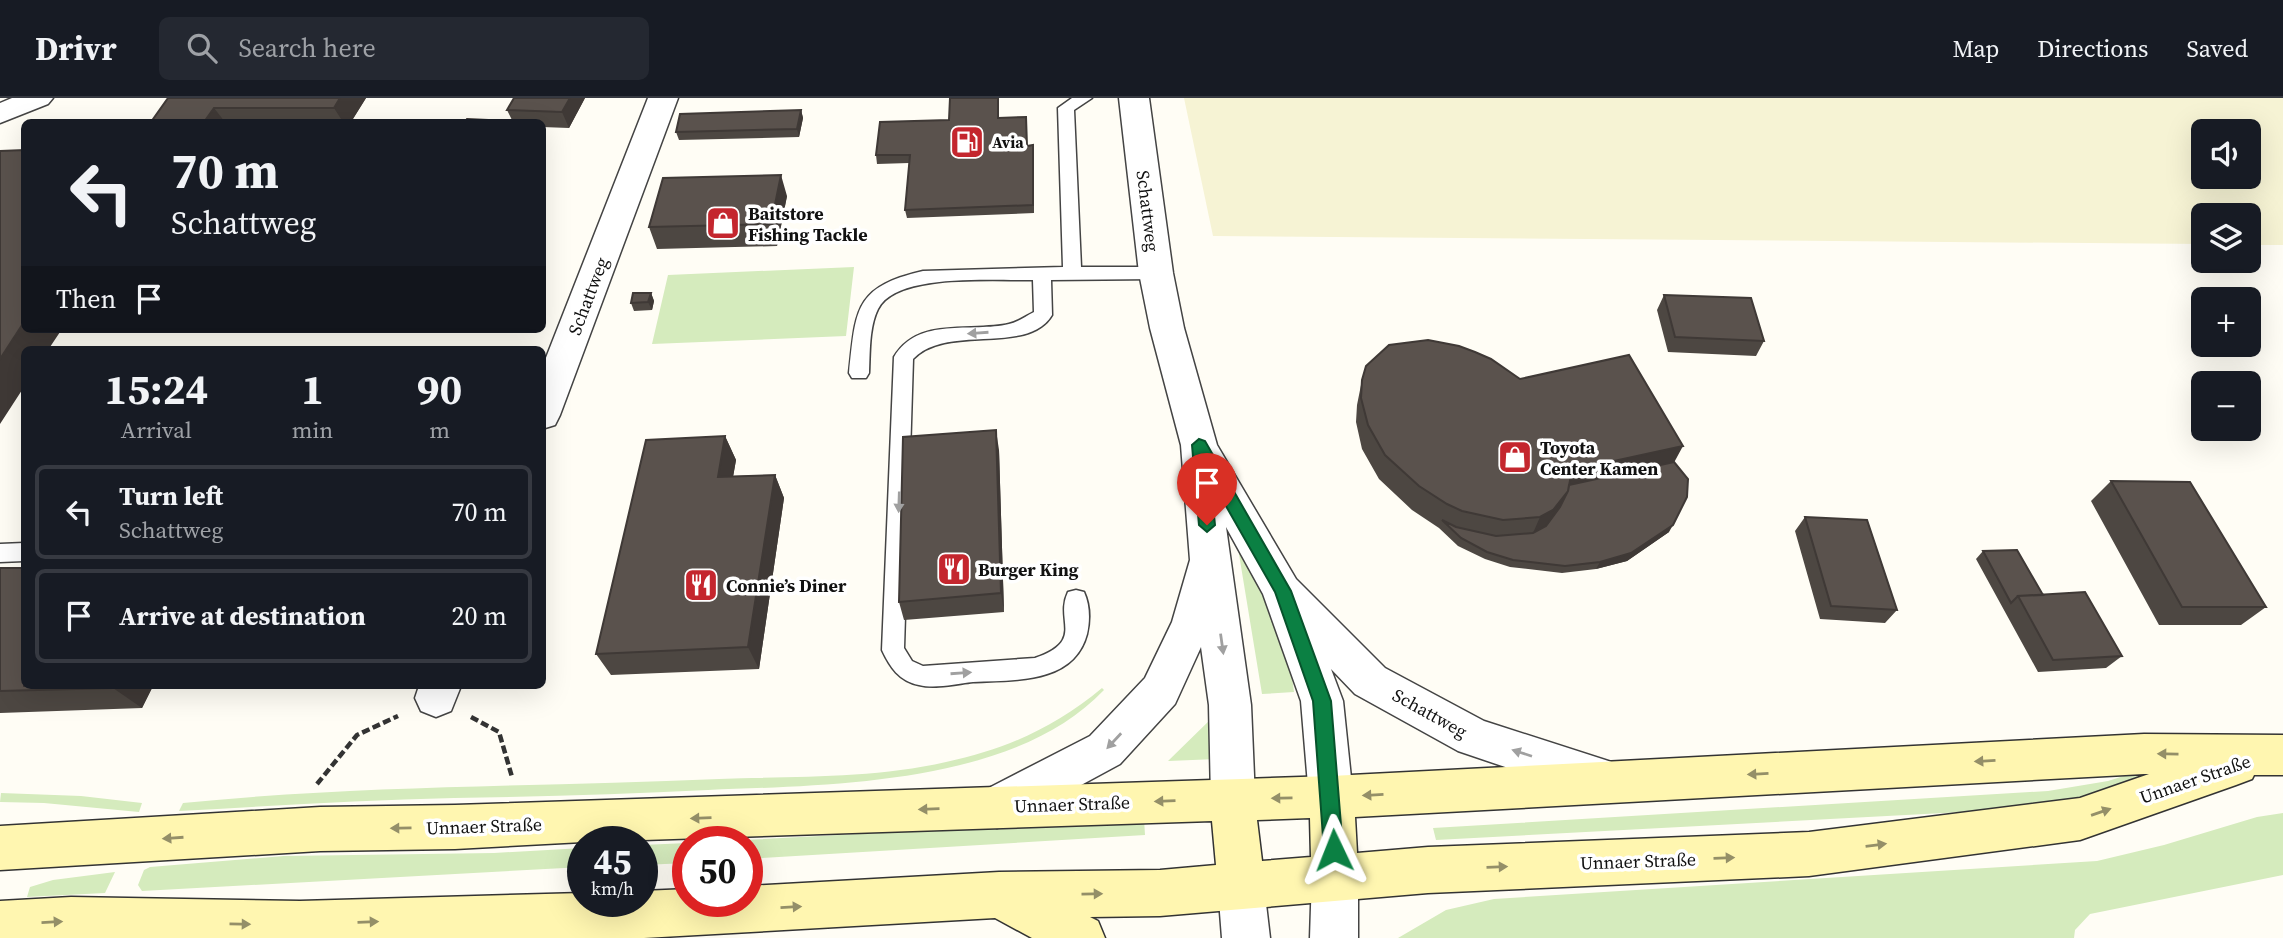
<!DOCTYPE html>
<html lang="en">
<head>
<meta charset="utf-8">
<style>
	body { margin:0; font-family:"Source Serif 4",serif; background:#242831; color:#f1f3f6; height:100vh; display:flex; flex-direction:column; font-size:26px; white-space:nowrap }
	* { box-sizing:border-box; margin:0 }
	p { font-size:23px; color:#9ea1a6 }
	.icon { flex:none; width:38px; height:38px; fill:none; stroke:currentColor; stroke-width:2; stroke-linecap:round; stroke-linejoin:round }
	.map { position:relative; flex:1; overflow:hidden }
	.panel { position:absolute; left:21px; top:248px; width:525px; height:343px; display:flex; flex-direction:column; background:#171b24; border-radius:10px; box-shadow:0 7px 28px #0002 }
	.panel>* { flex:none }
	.hud { position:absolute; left:21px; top:21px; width:525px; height:214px; border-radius:10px; box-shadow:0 7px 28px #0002; background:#171b24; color:#f1f3f6; overflow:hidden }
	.buttons { position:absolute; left:2191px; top:21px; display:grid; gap:14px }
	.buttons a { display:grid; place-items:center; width:70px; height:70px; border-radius:10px; background:#171b24; box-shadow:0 7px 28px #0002; font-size:35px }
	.speed { position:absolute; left:567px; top:728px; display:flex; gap:14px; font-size:35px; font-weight:700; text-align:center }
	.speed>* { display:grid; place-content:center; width:91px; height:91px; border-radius:50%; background:#171b24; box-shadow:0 7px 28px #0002; line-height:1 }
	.speed small { font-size:18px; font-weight:400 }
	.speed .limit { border:10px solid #d22; background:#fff; color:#111 }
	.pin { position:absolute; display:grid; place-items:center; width:60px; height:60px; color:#fff; margin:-72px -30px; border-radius:50% 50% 50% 0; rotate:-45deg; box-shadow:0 0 7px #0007 }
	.pin .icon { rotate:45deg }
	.me { position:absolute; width:77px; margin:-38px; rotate:358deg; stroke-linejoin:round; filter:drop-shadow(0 0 5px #0008) }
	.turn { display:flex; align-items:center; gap:24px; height:147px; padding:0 35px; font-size:32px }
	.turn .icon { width:91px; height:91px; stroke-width:2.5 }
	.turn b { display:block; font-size:49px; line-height:60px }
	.then { display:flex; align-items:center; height:66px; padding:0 35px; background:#0003; gap:14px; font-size:26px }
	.eta { display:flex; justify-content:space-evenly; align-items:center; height:119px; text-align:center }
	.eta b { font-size:42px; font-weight:700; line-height:49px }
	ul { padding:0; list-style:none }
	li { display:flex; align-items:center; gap:21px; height:94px; margin:0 14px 10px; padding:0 21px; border:4px solid #363941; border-radius:10px }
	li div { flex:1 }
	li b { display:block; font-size:26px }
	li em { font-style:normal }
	header { display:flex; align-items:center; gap:42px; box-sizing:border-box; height:98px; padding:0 35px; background:#171b24; border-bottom:2px solid #363941 }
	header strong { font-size:33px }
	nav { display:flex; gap:38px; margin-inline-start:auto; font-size:24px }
	.search { width:490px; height:63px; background:#242831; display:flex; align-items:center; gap:18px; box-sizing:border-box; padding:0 24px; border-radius:10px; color:#9ea1a6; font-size:26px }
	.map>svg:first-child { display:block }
	.farmland { fill:#f6f3d4; fill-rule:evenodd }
	.green { fill:#d5ebbd }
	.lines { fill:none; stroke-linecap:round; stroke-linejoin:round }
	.service-casing { stroke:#444; stroke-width:3 }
	.minor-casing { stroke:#444; stroke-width:3 }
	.secondary-casing { stroke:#333; stroke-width:3 }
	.path { stroke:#333; stroke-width:4.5; stroke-dasharray:8 3.5; stroke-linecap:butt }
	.service { fill:#fff; fill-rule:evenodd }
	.minor { fill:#fff; fill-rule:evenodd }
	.secondary { fill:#fff6b0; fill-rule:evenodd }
	.wall { fill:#4d4742 }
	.shaded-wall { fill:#3f3936 }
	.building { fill:#5a524d; stroke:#3f3936; stroke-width:2 }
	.oneway { fill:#a0a0a0 }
	.oneway2 { fill:#948f68 }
	.route { fill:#0b8043; stroke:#07532c; stroke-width:2 }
	.labels { text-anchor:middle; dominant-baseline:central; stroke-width:7; stroke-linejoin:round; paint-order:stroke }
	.far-poi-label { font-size:16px; font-weight:bold; fill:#111; stroke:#fff; text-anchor:start }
	.street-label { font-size:18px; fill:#111; stroke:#fff }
	.poi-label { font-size:18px; font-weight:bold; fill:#111; stroke:#fff; text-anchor:start }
</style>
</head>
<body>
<header>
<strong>Drivr</strong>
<div class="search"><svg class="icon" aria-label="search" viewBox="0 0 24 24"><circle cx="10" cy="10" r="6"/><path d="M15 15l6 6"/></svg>Search here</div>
<nav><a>Map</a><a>Directions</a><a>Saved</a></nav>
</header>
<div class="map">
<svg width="2283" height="840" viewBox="0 0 2283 840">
	<rect width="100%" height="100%" fill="#fffdf5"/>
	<path class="farmland" d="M1184,0H2283V147H2249V117H2203V146L1213,138ZM2203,33H2249V79H2203Z"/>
	<path class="green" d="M854,169L846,238L652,246L668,177Z
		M1236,438L1288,549L1294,594L1262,596Z
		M1102,590L1104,592C1014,687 831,687 708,692C624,696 539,699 454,700C362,702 271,708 179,713L183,705C361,687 540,689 719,681C794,678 872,681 946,664C1006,651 1054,630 1102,590Z
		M1214,618L1217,661L1168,663Z
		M2165,665L2183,677L2038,710L1436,742L1433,730L2048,693L2108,683Z
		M1,695L81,698L142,705L139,714L44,705L0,704Z
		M2283,715V777L2090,816L2075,832L2074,840H1398L1446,812L1494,801L2097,763L2164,747L2257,719Z
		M1144,721L1145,737L747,761V744H707Z
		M688,745V765L642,767V747Z
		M583,750V769L142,793L138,787L144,772L150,769L284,758L494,755Z
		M115,774L105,795L27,799L30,789L53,782Z"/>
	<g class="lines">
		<g class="service-casing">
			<path id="service" d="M1072,0H1092L1074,12L1081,169H1156L1162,171L1165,175L1162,179L1156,181L1051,182L1052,217C1028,258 947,225 913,261L904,550L912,563L923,568L1035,560C1086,542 1054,523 1068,494L1076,492L1084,494C1090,507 1090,523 1087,536C1074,586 1014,582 973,584C956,586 935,591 919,587C899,583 890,569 882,552L894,259C918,218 972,235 1009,226C1018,224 1026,218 1034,214L1033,182C997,183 896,174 878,211C869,229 870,255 869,275L866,280H852L849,275C856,211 854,189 923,173L1063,169L1058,10Z
				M24,445V463L0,464V446Z"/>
		</g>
		<g class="minor-casing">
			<path id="minor" d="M12,0H53L48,6L0,25V5Z
				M648,0H678L560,317L555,327L542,331V270Z
				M1119,0H1149L1173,175L1184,230L1217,347L1296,481L1385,570L1484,623L1624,668L1630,683L1624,698L1608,704L1458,653L1355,596L1331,571L1343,603L1353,699L1347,714L1331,720L1315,714L1309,699L1301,603L1263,496L1226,429L1251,607L1255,701L1249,716L1233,722L1217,716L1211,701L1209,607L1201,549L1175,606L1120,666L1013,724L997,730L981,724L975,709L981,694L1090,638L1145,580L1172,524L1190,462L1181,347L1150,230L1139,175Z
				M419,588H461L451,613L436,619L421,613L415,600Z
				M1335,755L1351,762L1358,778V840H1310L1312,778L1319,762Z
				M1241,766L1258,773L1264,789L1270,840H1222L1218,789L1224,773Z"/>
		</g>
		<g class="secondary-casing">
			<path id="secondary" d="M2144,636L2283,637V677H2254L2252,681L2236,687L2080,742L1809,778L1428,795L1160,818L1090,819L1098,823L1105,840H1032L995,820L644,840H0V803L71,799L300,803L583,795V803H642V793L688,791V803H747V788L999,774L1160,772L1216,767L1212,723L583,744L455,751L320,753L0,772V728L320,709L455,707L1331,678ZM2144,676H2149L2080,700L1809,734L1428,749L1357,755L1355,719ZM1310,720L1311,759L1262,763L1257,722Z"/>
		</g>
		<path class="path" d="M471,619L499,634L512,679
			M317,686L357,637L398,618"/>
		<use href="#service" class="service"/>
		<use href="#minor" class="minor"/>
		<use href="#secondary" class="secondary"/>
	</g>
	<path class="wall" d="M168,0H366L351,24H151Z
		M585,0L569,30L542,29V24H513L507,12Z
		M999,0V20L1028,48L1034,56V115L907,120L905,112L909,65L877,66L876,57L949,22Z
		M801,12L803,20L799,39L679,42L676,34Z
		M787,98L777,148L657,151L649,129Z
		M651,195L654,203L652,212L634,213L631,205Z
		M1664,197L1764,243L1756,258L1668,254L1657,212Z
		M1520,281L1674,364L1669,434L1627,463L1596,471L1562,475L1510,469L1485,461L1458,448L1439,430L1412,412L1379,381L1362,351L1356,324L1357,307L1362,282Z
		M725,338L736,362L733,378L775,377L784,400L759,571L611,577L596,556Z
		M999,352L1004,514L904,522L899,504Z
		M2111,383L2266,509L2241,527H2159L2091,403Z
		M1805,419L1897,512L1885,525L1820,521L1795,433Z
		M1983,453L2043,497L2122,558L2106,570L2038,574L1976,461Z
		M0,470L24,588H153L142,610L0,615Z"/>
	<path class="shaded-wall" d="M340,0H366L351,24H343L334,10Z
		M570,0H585L569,30L562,14Z
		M214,10L225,24H204Z
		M801,12L803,20L799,39L797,31Z
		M781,77L787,98L777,148L771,126Z
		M651,195L654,203L652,212L648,204Z
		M24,224V231H62L48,252H24V289L0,326V261Z
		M996,332L999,352L1004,514L1001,495Z
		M725,338L736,362L729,403L718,379Z
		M1683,348L1670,372L1557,417L1543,435L1530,442L1540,419L1572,372Z
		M775,377L784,400L759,571L748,549Z
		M1673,427L1669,434L1627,463L1596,471L1600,464Z
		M114,588H153L142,610L113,590Z"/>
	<path class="building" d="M168,0H340L334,10H214L204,24H151Z
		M514,0H570L562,14L507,12Z
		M950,0H998V20L1026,19L1027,48L1033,47V107L905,112L910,57H876L880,24L949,22Z
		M801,12L797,31L676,34L680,16Z
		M467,21L508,23L507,24H465Z
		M24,52V224L0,261V53Z
		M781,77L771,126L649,129L663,80Z
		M633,195H651L648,204L631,205Z
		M1664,197L1751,200L1764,243L1675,239Z
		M1428,242L1459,248L1475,254L1491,261L1520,281L1629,257L1683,348L1572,372L1568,393L1553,412L1540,419L1503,422L1462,413L1447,406L1419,388L1385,357L1368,327L1361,300L1362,282L1366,268L1389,247Z
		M996,332L1001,495L899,504L903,339Z
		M725,338L718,379L775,377L748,549L596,556L646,342Z
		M1674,364L1688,381L1687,399L1673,427L1631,455L1600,464L1565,468L1513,462L1487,454L1461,440L1442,422L1456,429L1496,438L1533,435L1546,428L1560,409L1568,393L1569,387Z
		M2111,383L2190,384L2266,509H2182Z
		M1805,419L1867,422L1897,512L1831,508Z
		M2017,452L2043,497L2018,498L2011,505L1983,453Z
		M0,470H24V588H114L113,590L0,593Z
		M2085,494L2122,558L2053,562L2018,498Z"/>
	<defs><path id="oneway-solid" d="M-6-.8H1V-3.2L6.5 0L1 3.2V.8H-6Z" transform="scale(1.75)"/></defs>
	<g class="oneway">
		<use href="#oneway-solid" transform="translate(978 235) rotate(176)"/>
		<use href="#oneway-solid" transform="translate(899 404) rotate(92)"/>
		<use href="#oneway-solid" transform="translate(1222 546) rotate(82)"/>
		<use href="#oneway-solid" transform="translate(961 575) rotate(-4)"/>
		<use href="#oneway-solid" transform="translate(1114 643) rotate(133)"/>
		<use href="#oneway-solid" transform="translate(1522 655) rotate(-162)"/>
	</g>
	<g class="oneway2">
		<use href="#oneway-solid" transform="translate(2168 656) rotate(-179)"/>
		<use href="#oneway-solid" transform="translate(1985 663) rotate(177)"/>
		<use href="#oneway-solid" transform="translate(1758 676) rotate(177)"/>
		<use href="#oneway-solid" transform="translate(1373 697) rotate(177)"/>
		<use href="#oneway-solid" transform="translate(1282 700) rotate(179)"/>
		<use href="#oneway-solid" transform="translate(1165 703) rotate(178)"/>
		<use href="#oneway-solid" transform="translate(929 711) rotate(178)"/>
		<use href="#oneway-solid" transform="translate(2101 714) rotate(-19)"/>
		<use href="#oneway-solid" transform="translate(701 720) rotate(178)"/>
		<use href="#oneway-solid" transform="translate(401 730) rotate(179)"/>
		<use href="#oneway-solid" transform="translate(173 740) rotate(176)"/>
		<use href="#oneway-solid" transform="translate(1876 747) rotate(-7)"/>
		<use href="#oneway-solid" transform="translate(1724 760) rotate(-2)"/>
		<use href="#oneway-solid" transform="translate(1497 769) rotate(-2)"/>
		<use href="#oneway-solid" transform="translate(1092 796) rotate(-1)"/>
		<use href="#oneway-solid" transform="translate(791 809) rotate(-3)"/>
		<use href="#oneway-solid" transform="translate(52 824) rotate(-3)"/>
		<use href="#oneway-solid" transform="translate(368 824) rotate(-2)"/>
		<use href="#oneway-solid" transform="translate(240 826) rotate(1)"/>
	</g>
	<path class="route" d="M1199,341L1205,343L1291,493L1331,603L1343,752L1340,759L1334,761L1327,759L1324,752L1313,603L1275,494L1210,380L1215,427L1207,434L1199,427L1192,347Z"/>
	<defs>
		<g id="fuel-square" transform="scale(1.75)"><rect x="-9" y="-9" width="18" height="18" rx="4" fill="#c4262e" stroke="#fff"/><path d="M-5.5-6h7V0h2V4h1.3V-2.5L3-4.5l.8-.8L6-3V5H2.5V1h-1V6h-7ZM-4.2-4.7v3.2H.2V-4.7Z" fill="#fff"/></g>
		<g id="shop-square" transform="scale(1.75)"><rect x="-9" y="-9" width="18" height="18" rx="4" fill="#c4262e" stroke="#fff"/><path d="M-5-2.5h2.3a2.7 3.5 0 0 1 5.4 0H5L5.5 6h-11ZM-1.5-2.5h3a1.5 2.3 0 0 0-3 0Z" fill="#fff"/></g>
		<g id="restaurant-square" transform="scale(1.75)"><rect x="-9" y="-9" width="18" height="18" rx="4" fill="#c4262e" stroke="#fff"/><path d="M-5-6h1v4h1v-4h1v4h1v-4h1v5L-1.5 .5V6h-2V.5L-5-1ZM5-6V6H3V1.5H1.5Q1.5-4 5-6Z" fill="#fff"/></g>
	</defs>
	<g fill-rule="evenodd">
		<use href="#fuel-square" x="967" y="44"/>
		<use href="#shop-square" x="723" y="125"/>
		<use href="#shop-square" x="1515" y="359"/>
		<use href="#restaurant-square" x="954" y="471"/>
		<use href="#restaurant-square" x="701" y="487"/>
	</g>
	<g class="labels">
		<g class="far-poi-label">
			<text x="992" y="44">Avia</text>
		</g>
		<g class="street-label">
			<text transform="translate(1148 113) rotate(83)">Schattweg</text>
			<text transform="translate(588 198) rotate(-69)">Schattweg</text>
			<text transform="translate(1430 615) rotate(29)">Schattweg</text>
			<text transform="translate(2195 681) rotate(-19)">Unnaer Straße</text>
			<text transform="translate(1072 706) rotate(-2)">Unnaer Straße</text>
			<text transform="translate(484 728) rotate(-2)">Unnaer Straße</text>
			<text transform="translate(1638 763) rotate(-2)">Unnaer Straße</text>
		</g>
		<g class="poi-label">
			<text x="748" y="115">Baitstore<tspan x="748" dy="21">Fishing Tackle</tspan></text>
			<text x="1540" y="349">Toyota<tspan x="1540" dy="21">Center Kamen</tspan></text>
			<text x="978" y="471">Burger King</text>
			<text x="726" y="487">Connie’s Diner</text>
		</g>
	</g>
</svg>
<div class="buttons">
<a><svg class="icon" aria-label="sound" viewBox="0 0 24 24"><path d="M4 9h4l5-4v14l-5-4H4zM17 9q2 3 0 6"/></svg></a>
<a><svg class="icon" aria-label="layers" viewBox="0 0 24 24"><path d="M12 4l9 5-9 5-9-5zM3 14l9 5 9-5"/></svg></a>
<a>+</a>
<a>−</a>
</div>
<div class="speed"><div>45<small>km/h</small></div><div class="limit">50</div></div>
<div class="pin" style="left:1207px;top:427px;background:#d93025"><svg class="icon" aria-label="arrive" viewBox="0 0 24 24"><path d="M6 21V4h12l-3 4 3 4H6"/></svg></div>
<svg class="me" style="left:1334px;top:752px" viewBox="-20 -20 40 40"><path d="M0-17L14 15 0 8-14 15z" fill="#0b8043" stroke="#fff" stroke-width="4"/></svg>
<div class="hud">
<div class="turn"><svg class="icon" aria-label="left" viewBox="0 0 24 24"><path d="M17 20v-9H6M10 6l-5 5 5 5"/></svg><div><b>70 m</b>Schattweg</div></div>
<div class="then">Then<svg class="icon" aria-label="arrive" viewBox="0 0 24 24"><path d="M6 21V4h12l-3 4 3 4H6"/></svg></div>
</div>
<section class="panel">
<div class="eta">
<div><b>15:24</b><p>Arrival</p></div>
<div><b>1</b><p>min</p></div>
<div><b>90</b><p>m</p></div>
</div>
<ul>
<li><svg class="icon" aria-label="left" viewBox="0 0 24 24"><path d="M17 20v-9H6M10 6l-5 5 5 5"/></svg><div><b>Turn left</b><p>Schattweg</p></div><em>70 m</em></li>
<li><svg class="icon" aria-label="arrive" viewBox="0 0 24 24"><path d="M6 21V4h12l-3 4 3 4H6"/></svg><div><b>Arrive at destination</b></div><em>20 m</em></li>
</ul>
</section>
</div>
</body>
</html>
